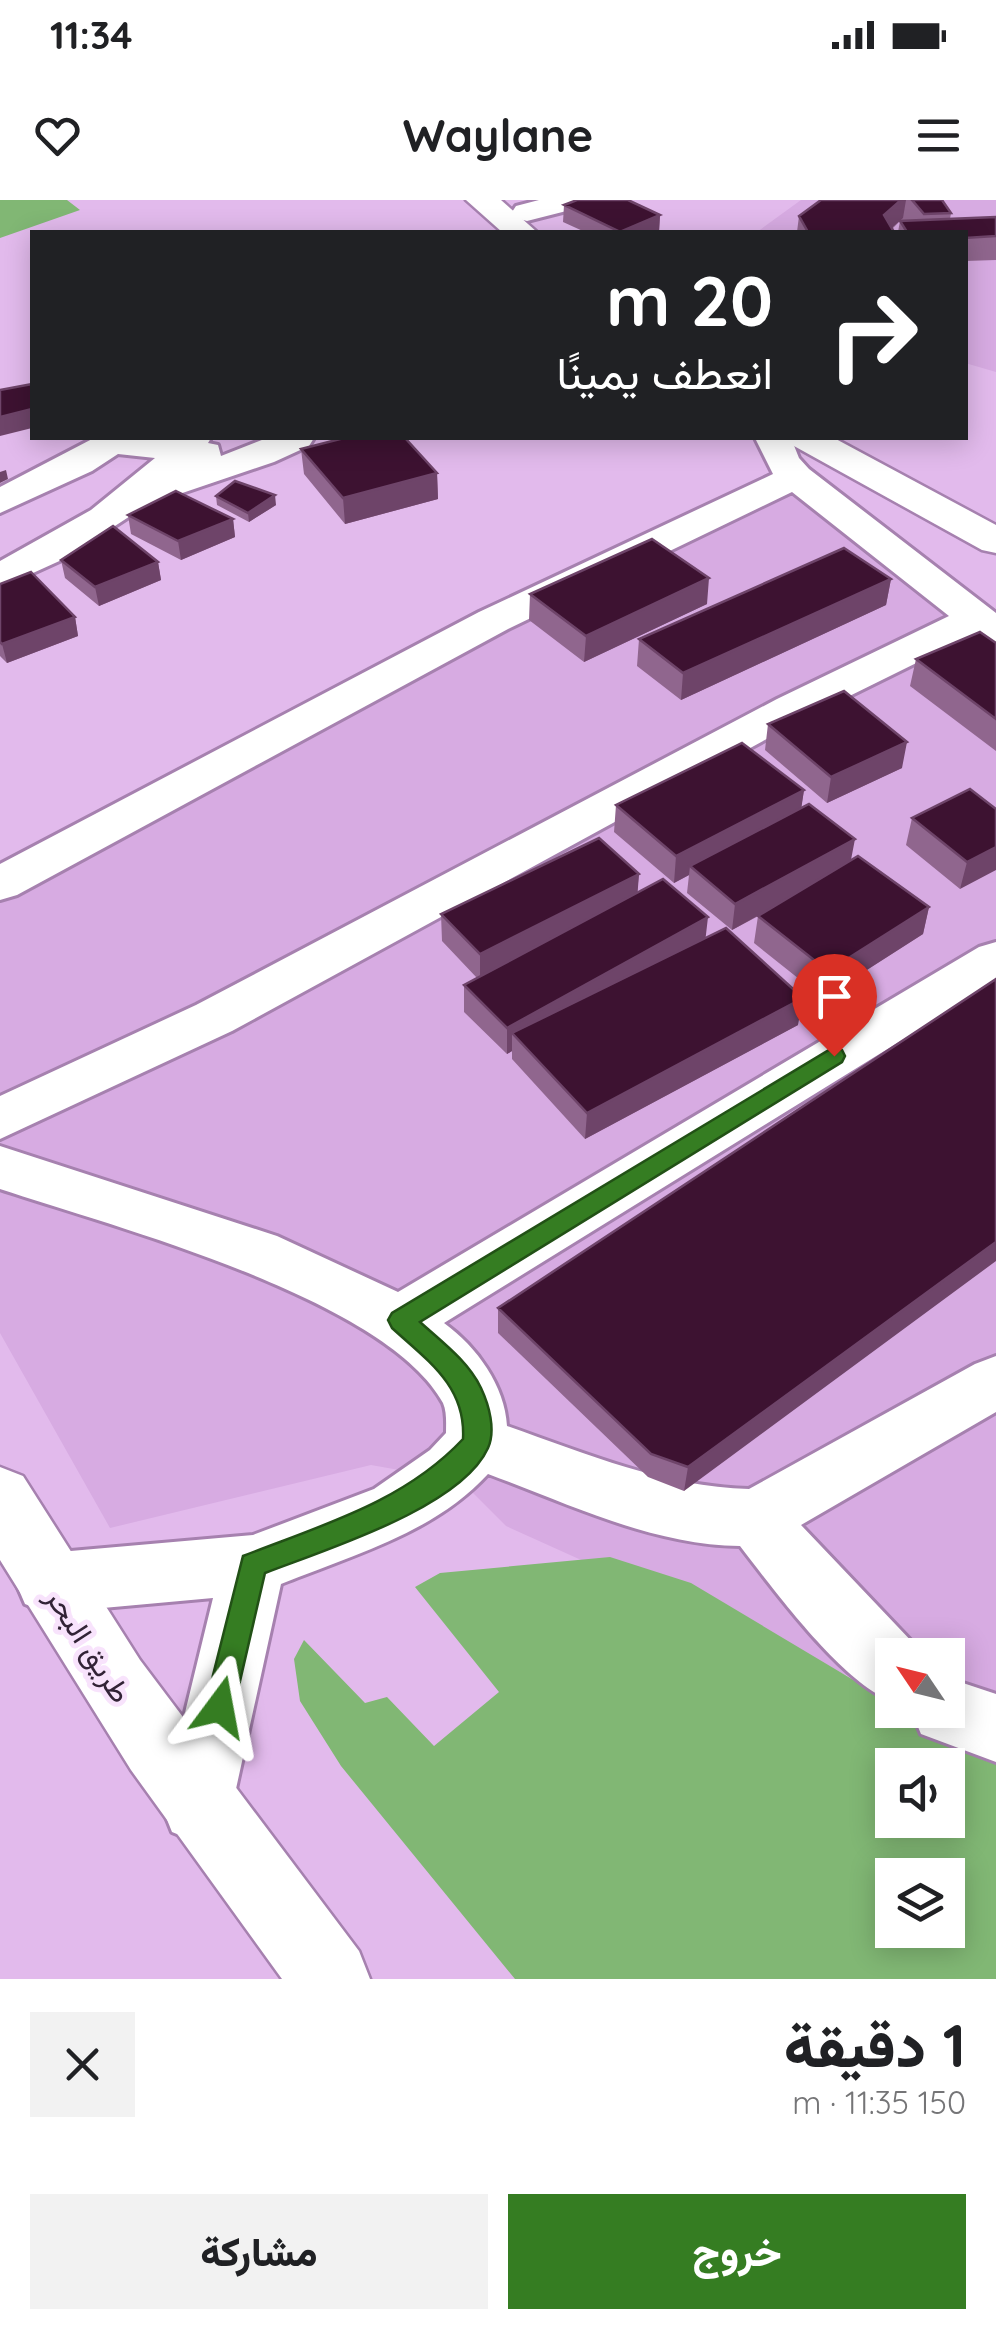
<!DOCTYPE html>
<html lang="ar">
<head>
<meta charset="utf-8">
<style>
	body { margin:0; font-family:Quicksand,Vazirmatn,sans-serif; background:#f2f2f2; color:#202124; direction:rtl; height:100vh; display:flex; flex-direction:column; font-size:38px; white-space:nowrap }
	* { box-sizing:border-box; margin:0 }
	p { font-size:32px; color:#757577 }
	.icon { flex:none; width:55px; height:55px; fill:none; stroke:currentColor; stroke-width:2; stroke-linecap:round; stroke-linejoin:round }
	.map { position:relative; height:1779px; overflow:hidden; direction:ltr }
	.panel { display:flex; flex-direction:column; background:#fff; flex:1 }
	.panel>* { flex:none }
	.banner { position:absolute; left:30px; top:30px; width:938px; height:210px; border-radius:0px; box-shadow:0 5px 25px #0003; direction:rtl; background:#202124; color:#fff; overflow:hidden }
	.needle { width:65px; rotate:305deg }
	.buttons { position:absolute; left:875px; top:1438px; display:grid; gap:20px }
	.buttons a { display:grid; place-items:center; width:90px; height:90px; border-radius:0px; background:#fff; box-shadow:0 5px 25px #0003; font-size:50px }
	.pin { position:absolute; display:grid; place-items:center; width:85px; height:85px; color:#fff; margin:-102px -42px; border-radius:50% 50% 50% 0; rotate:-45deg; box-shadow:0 0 10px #0007 }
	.pin .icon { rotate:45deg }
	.me { position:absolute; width:110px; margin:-55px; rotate:13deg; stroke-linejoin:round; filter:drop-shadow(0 0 8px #0008) }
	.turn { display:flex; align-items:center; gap:35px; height:210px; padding:0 30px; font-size:45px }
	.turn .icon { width:130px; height:130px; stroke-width:2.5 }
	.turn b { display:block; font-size:70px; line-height:85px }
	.round { display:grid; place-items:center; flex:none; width:105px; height:105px; border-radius:0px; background:#f2f2f2 }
	.headline { display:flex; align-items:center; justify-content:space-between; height:170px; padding:0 30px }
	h1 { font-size:60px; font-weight:800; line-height:75px }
	.button { display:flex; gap:20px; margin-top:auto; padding:20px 30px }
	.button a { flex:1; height:115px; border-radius:0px; background:#357d22; color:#fff; font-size:40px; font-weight:800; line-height:115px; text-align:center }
	.button a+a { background:#f2f2f2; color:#202124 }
	.status { display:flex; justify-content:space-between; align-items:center; height:70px; padding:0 50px; background:#fff; direction:ltr }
	.status svg { height:28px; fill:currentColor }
	header { display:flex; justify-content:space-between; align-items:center; height:130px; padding:0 30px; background:#fff; font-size:45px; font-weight:800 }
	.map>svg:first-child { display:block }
	.built { fill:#d7abe2 }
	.green { fill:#81b774; fill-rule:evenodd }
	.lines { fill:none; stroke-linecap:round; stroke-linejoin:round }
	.minor-casing { stroke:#a681af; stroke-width:6 }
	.major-casing { stroke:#a681af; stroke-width:5 }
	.highway-casing { stroke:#a681af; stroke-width:5 }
	.minor { fill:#fff; fill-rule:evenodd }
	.major { fill:#fff; fill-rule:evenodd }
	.highway { fill:#fff; fill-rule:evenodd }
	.wall { fill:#90668e }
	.shaded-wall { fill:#6e4469 }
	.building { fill:#3d1231; stroke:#6e4469; stroke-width:2.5 }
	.route { fill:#357d22; stroke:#225116; stroke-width:2.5 }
	.labels { text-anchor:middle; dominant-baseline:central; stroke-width:10; stroke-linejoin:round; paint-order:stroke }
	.near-street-label { font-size:30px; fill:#322336; stroke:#f8e3fc }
</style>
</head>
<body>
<div class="status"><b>11:34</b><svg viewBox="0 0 49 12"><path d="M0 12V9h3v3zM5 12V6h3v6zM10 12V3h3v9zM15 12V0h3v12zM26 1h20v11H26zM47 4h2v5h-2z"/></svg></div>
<header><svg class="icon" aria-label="menu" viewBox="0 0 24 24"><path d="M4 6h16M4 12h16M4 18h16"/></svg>Waylane<svg class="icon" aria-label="heart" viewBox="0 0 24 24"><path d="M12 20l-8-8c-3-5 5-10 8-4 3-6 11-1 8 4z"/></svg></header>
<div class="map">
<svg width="996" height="1779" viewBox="0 0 996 1779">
	<rect width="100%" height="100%" fill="#e2baec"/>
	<path class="built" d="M801,0H996V172L965,163V32H757Z
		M793,288L996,442V1532L948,1510V1455H892V1493L774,1447L506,1326L461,1281L371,1265L110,1328L0,1133V694L620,369Z"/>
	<path class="green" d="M0,0H67L80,10L0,38Z
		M610,1357L691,1383L892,1503V1510H905L996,1564V1779H515L341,1566L300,1501L294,1459L304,1440L365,1503L387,1497L434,1546L499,1492L415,1387L440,1373ZM892,1565H948V1620H892ZM892,1675H948V1730H892Z"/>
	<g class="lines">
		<g class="minor-casing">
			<path id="minor" d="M539,0H590L586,6L527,21L516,18L512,12L516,6Z
				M94,238H211L208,243L218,245L221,256L267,238H314L309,246L274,262L147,305L66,358L0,388V361L91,310L155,258L118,254L92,271L0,313V287Z
				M755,238H791L799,258L809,269L996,413V445L973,435L807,517L232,831L0,939V896L196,805L777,499L949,416L792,292L508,429L17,695L0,700V664L479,412L773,274Z
				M996,742V782L444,1123C477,1147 505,1186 507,1226C587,1254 664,1287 749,1289L975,1164L996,1156V1212L801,1325L916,1446L920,1455H892V1501C843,1484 774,1390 740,1346C652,1345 569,1304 488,1274C434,1333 353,1355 281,1384L232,1607L222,1632L197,1642L172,1632L162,1607L213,1398L48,1413L25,1404L16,1383L25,1362L48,1353L253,1335L374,1289L430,1250L446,1233C446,1224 447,1212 443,1203C386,1098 111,1026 0,989V946L277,1036L398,1092L979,747Z
				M948,1478L996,1494V1562L921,1534L911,1510H948Z"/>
		</g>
		<g class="major-casing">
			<path id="major" d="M466,0H501L537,32H502Z
				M788,238H834L996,325V353L982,350L794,246Z"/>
		</g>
		<g class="highway-casing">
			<path id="highway" d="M0,1267L23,1276L140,1460L359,1751L370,1779H282L131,1570L0,1360Z"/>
		</g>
		<use href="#minor" class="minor"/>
		<use href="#major" class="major"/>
		<use href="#highway" class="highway"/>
	</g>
	<path class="wall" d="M821,0H942L951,13L950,19L996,17V60L965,61V32H898L900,21L892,29L894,32H797L799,16Z
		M564,5L660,15L659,32H585L563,22Z
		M301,249L437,273L438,299L345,324L304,274Z
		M216,296L276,305L249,322L217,305Z
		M128,315L233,319L235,337L181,360L131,334Z
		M61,360L158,362L161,380L99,406L65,378Z
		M891,379L886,405L681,500L637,466L639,439Z
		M0,384L75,417L78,436L7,463L0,456Z
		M530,394L707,404L584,462L529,420Z
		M996,443V551L910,486L916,459Z
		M768,524L902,568L827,603L765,550Z
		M804,590L801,608L850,660L929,707L923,734L823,798L754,743L758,716L766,712L732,730L687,693L689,675L674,683L614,632L616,605Z
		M996,609L960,689L906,645L912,618Z
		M639,674L637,692L705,738L798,825L585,939L512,859V851L507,854L464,812V785L477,778L442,741L441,714Z
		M996,779L684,1291L648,1277L498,1133V1108Z"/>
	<path class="shaded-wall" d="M901,0H906L903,18L887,32L884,15Z
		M660,15L659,32H620Z
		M32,209V228L0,236V217Z
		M6,270L8,279L0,283V272Z
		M437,273L438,299L345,324L343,298Z
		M275,295L276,305L249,322L248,313Z
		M233,319L235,337L181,360L178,341Z
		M158,362L161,380L99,406L95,387Z
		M709,378L707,404L584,462L586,436Z
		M891,379L886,405L681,500L683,473Z
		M75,417L78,436L7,463L2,444Z
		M907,542L902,568L827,603L831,577Z
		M804,590L800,617L690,666L689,675L674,683L676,656Z
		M855,639L850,665L732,730L735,704Z
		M996,647V670L960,689L967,662Z
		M639,674L637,700L480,780V754Z
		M929,707L923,734L823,798L828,771Z
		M708,717L705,743L512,833V851L507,854V828Z
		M803,798L798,825L585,939L587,913Z
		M996,1042V1061L684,1291L688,1267Z"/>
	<path class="building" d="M577,0H628L660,15L620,32L564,5Z
		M821,0H901L884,15L894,32H808L799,16Z
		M912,0H942L951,13L924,14Z
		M996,17V36L965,38V32H907L900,21Z
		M32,184V209L0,217V190Z
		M344,238H405L437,273L343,298L301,249Z
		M235,281L275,295L248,313L216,296Z
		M176,291L233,319L178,341L128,315Z
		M113,326L158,362L95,387L61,360Z
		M652,339L709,378L586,436L530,394Z
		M844,348L891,379L683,473L639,439Z
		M31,372L75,417L2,444L0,442V384Z
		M980,432L996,443V519L916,459Z
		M844,491L907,542L831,577L768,524Z
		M742,543L804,590L676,656L616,605Z
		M970,589L996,609V647L967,662L912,618Z
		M809,604L855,639L735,704L690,666Z
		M599,638L639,674L480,754L441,714Z
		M858,656L929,707L828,771L758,716Z
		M663,679L708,717L507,828L464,785Z
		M726,728L803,798L587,913L512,833Z
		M996,779V1042L688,1267L651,1254L498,1108Z"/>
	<path class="route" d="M834,847L842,850L845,856L842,862L420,1122C442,1142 468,1161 481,1188C489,1205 496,1230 488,1248C461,1308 324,1350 265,1373L234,1507L230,1517L220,1522L209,1517L205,1507L243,1356C322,1325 404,1302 463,1239C466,1186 428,1161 392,1128L388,1120L392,1113Z"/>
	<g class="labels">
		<g class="near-street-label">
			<text transform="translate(89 1445) rotate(57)">طريق البحر</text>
		</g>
	</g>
</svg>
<div class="buttons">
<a><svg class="needle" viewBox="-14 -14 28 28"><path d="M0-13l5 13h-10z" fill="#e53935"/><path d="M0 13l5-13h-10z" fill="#757577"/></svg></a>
<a><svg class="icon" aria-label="sound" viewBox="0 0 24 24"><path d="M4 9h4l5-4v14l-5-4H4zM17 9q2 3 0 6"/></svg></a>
<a><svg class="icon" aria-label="layers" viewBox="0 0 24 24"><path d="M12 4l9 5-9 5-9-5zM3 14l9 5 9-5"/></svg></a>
</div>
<div class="pin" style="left:834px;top:856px;background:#d93025"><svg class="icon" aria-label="arrive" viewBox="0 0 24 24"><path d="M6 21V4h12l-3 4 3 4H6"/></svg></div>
<svg class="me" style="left:220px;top:1507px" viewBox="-20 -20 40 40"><path d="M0-17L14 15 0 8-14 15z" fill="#357d22" stroke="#fff" stroke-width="4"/></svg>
<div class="banner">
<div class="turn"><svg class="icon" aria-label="right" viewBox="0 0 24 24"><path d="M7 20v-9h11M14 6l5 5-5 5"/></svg><div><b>20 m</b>انعطف يمينًا</div></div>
</div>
</div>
<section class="panel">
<div class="headline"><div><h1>1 دقيقة</h1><p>150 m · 11:35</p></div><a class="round"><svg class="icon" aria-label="close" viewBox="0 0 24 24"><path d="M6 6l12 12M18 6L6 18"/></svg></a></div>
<div class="button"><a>خروج</a><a>مشاركة</a></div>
</section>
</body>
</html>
